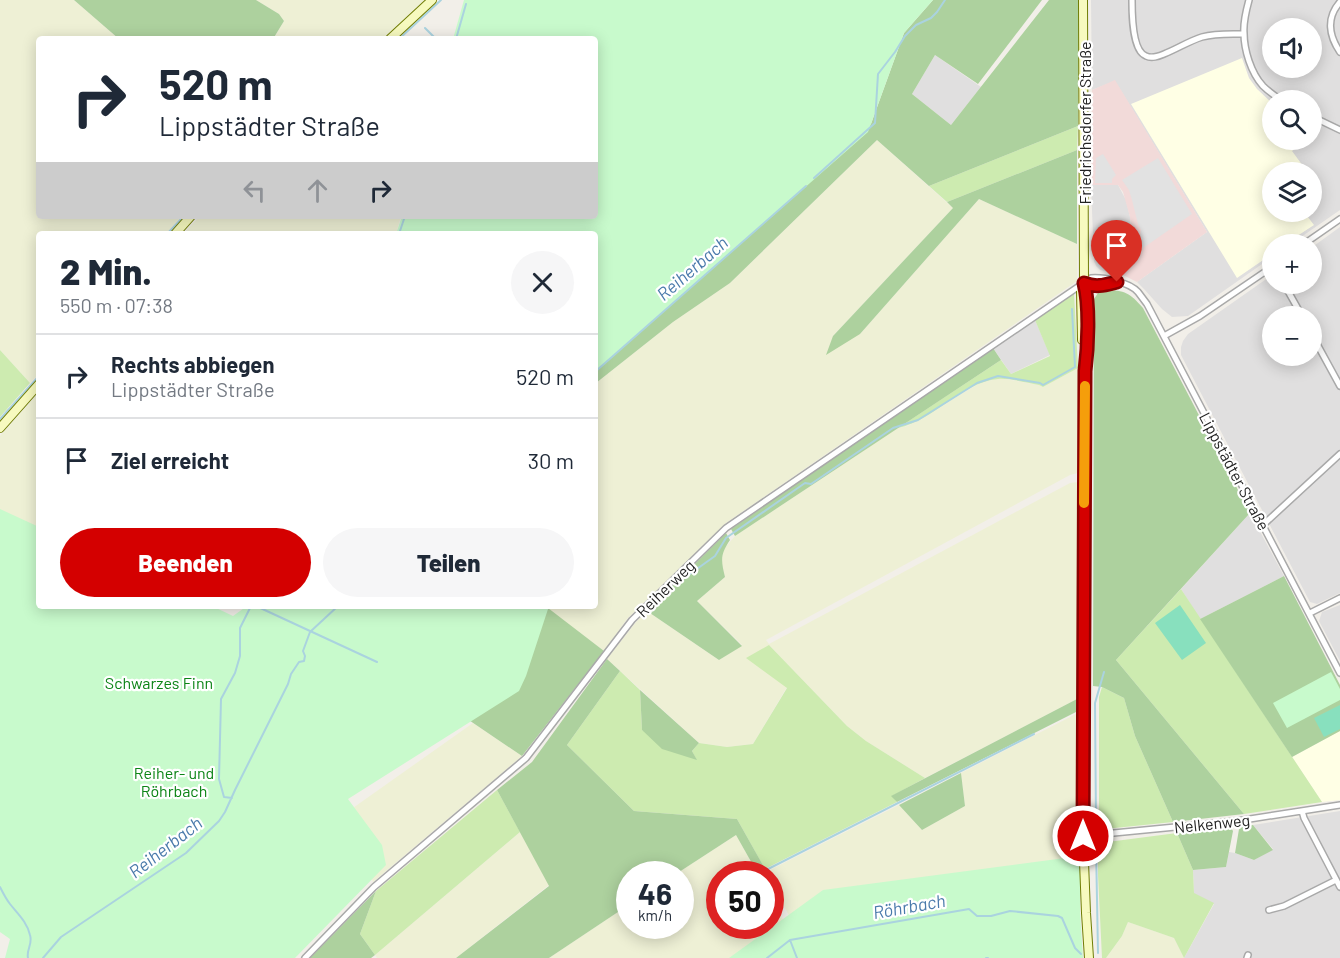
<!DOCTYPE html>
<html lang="de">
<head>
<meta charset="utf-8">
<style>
	body { margin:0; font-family:Barlow,sans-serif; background:#f6f6f7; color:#1f2937; height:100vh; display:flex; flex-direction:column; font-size:22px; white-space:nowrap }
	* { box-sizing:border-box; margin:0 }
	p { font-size:20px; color:#747a83 }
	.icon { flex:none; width:33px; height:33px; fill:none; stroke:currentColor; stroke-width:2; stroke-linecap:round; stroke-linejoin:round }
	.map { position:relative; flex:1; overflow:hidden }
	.drawer { position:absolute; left:36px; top:231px; width:562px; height:378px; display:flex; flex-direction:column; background:#fff; border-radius:6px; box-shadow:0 3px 15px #0003 }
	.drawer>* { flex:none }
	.banner { position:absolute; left:36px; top:36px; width:562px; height:183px; border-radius:6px; box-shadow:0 3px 15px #0003; background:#fff; color:#1f2937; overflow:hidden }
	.tools { position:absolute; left:1262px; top:18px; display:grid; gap:12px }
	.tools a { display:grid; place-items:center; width:60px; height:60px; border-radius:50%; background:#fff; box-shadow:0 3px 15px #0003; font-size:30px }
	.speed { position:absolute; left:616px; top:861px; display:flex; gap:12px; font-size:30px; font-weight:700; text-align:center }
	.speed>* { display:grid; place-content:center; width:78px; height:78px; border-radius:50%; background:#fff; box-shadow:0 3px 15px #0003; line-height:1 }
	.speed small { font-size:15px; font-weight:400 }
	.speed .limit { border:9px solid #d22; background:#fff; color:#111 }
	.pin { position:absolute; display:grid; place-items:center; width:51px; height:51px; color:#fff; margin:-62px -26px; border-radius:50% 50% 50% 0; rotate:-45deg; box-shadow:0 0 6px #0007 }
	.pin .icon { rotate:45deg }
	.me { position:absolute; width:66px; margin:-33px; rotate:0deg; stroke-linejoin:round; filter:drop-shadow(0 0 4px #0008) }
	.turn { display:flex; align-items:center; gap:21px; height:126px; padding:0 24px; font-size:27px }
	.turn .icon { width:78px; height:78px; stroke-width:2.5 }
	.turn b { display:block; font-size:42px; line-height:51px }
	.lanes { display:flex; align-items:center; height:57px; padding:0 24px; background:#0003; justify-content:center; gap:30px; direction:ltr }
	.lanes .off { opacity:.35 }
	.round { display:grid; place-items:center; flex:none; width:63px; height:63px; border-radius:32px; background:#f6f6f7 }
	.headline { display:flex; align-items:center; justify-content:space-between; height:102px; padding:0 24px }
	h1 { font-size:36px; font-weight:800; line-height:45px }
	.action { display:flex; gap:12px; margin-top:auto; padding:12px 24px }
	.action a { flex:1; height:69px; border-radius:36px; background:#d40000; color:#fff; font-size:24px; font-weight:800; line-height:69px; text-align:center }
	.action a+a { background:#f6f6f7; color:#1f2937 }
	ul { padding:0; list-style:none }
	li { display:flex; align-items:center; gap:18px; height:84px; padding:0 24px; border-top:2px solid #e0e1e3 }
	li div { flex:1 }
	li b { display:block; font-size:22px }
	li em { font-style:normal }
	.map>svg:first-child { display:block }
	.residential { fill:#e0dfdf; fill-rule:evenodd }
	.commercial { fill:#f2dad9 }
	.education { fill:#ffffe5 }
	.farmland { fill:#eef0d5 }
	.grass { fill:#cdebb0 }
	.forest { fill:#add19e }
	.park { fill:#c8facc }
	.pitch { fill:#88e0be }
	.parking { fill:#e2e2e2 }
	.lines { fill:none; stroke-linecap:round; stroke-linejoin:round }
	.stream { stroke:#aad3df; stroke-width:2 }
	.street-casing { stroke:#a9a9a9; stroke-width:8 }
	.secondary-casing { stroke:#707d05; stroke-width:10 }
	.street { stroke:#fff; stroke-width:5 }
	.secondary { stroke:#f7fabf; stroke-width:8 }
	.route-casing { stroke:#8a0000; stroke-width:15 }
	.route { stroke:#d40000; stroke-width:10 }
	.slow { stroke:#f59e0b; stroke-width:10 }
	.labels { text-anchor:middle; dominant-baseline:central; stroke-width:4.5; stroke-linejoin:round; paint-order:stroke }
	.street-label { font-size:16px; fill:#222; stroke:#fff }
	.park-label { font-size:16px; fill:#0c8416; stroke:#fff }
	.water-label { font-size:18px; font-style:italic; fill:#4a7aab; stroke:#fff }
</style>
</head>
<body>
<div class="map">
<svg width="1340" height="958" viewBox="0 0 1340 958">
	<rect width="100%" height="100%" fill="#f2efe9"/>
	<path class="residential" d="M1091,0H1340V210L1291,244H1272V257L1188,316L1172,317L1162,309L1144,289L1137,282L1207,232L1115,81L1092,90ZM1272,28H1311V68H1272ZM1272,100H1311V140H1272ZM1272,172H1311V212H1272Z
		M935,55L981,87L951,125L912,94Z
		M1091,185H1118L1126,200L1130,217L1132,242L1128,260L1123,275L1100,270L1096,266L1094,261Z
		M1340,227V593L1317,604L1310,602L1181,355V347L1183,341L1188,334L1272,275V284H1311V248ZM1272,316H1311V356H1272Z
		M1035,320L1050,355L1011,374L993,348Z
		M1250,513L1284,576L1200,619L1181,589Z
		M1340,605V661L1319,621L1322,612Z
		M1340,811V958H1184L1214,904L1194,894L1193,870L1226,867L1229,852L1235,853L1254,860L1273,849L1253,825Z"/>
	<path class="commercial" d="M1115,80L1207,232L1137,282L1123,275L1128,260L1132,242L1130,217L1123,192L1118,185H1091L1092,90Z"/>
	<path class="education" d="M1242,58L1249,78L1257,89L1272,103V140H1306L1292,151L1303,166L1294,172H1272V212H1304L1314,225L1285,244H1272V254L1237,278L1131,104Z
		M1340,731V800L1322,802L1292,757Z"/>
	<path class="farmland" d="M0,0H74L119,39H39V216H182L166,234H39V374L30,383L0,350Z
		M256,0H425L404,23L385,39H273L284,21L279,14Z
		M877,140L953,208L833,336L860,334L979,199L1077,244V281L726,523L627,619L604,651L548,609L530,606H596V383L673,322L730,283Z
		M200,216H401L396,234H183Z
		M1078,368V473L1070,475L766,640L769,644L1070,483L1078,482L1077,699L925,778L866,741L847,726L769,645L787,687L753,744L727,747L699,743L607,659L636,622L647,611L719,660L742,645L697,601L725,577L721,561L723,550L735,536L898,428L908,426L978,384L999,378L1039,385L1043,387Z
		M39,392V537L0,520V436Z
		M1076,714L1077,885L797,931L771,881V874H768L766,872L899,805L922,830L965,806L961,773Z
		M473,723L522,756L373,882L358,836L343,815Z
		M520,832L549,885L456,958H377L375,955Z
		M736,835L758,874H720V926H771V898L791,934L760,958H549L630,904V926H681V874H676Z
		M1128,922L1174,938L1184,958H1106L1122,936Z"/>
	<path class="grass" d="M1078,126L1077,150L947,202L929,186Z
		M1074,293L1078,368L1043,387L1039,385C1027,383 1009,378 998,379C960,383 935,420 898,428L1001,360L1011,374L1050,356L1035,320Z
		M0,350L30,383L0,417Z
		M1181,589L1322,802L1244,814L1116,660Z
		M769,645L847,726L866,741L925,778L892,796L897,802L765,869L737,819L634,811L567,745L620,671L640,690L642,730L696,759L692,751L699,743L727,747L753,744L787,688L746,658Z
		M1102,687L1124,698L1135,736L1173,822L1105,829L1099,826V697Z
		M497,790L520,832L375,955L360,934L376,891Z
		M1177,833L1193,870L1194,893L1214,903L1184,958L1174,938L1128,922L1122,936L1106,958H1102L1098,875V844L1100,843Z"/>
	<path class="forest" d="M74,0H256L279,14L284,21L273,39H119Z
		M933,0H1042L978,84L935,55L912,94L951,125L1049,0H1079L1078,126L929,186L877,140L730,283L673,322L596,383V367L871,124L904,33Z
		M1077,150V244L979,199L860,334L826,355L833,336L953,208L947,202Z
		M1105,290C1125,290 1130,293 1143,308L1250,513L1116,660L1244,814L1173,822L1135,736L1124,698L1102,687L1093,686L1094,299L1098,293Z
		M993,348L1001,360L735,536L731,529Z
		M726,533L730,540C720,555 721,560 725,577L697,601L742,646L719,660L647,611Z
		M1284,576L1340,685V731L1292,757L1200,619Z
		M548,608L604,651L522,756L457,712L535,633Z
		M607,659L620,671L567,745L634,811L737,819L768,874H758L736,835L676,874H630V904L549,958H456L549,886L497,790L532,762Z
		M640,690L699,743L692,751L697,760L662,749L642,730Z
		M1077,699L1076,712L897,802L891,796Z
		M961,773L965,806L922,830L899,805Z
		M1253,825L1273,850L1254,860L1235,853L1239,829L1241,826Z
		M1231,828L1233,831L1226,867L1193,870L1177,833Z
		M376,891L360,934L375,955L371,958H310Z"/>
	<path class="park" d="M464,0H933L904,33L868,132L596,371V234H396L402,216H596V39H453Z
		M0,509L39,527V606H212L233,616L247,606H549L526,676L519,691L348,799L382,845L386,865L295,958H5L10,939L0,932Z
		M1331,672L1340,689V700L1287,728L1273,703Z
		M1080,856V912L1083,958H729L823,890Z"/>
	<path class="pitch" d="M1180,605L1206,643L1182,660L1155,623Z
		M1340,705V729L1324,737L1314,718Z"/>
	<path class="parking" d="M1103,154L1116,175L1112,179V183H1095L1096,158Z
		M1158,158L1192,214L1143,248L1140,243L1141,230L1138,224L1132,200L1129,190L1122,180Z"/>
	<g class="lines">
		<path class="stream" d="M425,28L436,39
			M399,39L441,0
			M456,39L466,4
			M814,178L875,123L878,74L895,52L905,36L916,25L931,18L937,12L945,0
			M167,234L184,216
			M399,234L405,216
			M596,371L806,186
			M0,419L39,376
			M687,576L715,556L726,538L805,483L811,484L893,428L918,420L977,383L998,376L1040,383L1043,385L1075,367L1072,309
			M256,606L377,662
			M232,798L224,797L219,779L221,699L235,673L240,656V628L251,606
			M1096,822L1095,703L1104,672
			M1096,846L1098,953
			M768,869L1034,734
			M0,887C3,893 6,899 10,904C18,914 27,922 30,935C33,944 26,950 28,958
			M790,940L797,958
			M43,958L61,937L186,853L219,821L225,812L235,790L288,684L291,674L299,662L304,661L305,656L303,651L310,632L338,606
			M767,958L790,940L969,909L977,916H991L1010,911L1058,916L1062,918L1075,948L1081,954
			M986,958H988"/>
		<g class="street-casing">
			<path id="street" d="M1132,0C1132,13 1132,51 1146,56C1152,59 1159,56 1164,54C1177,49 1189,41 1202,37C1216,33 1230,34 1244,34
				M1249,0C1246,11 1243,22 1244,33C1244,50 1251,73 1263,86C1268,91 1275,96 1281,100
				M1340,2C1326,18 1329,36 1340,52
				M1311,116L1340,130
				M1304,244L1340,219
				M1084,283C1095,288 1104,285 1115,282
				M1284,284L1302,316
				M1311,333L1340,386
				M1164,336L1200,316L1272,267
				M1263,525L1340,454
				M1310,613L1340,598
				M1302,811L1304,818L1340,887
				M1083,836L1237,821L1340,805
				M1269,910L1284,906L1336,880
				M305,958L374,887L526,758L632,620L726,528L1091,278C1104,277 1129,282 1138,292C1141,296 1144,300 1147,304L1340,673
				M1247,958L1248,955"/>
		</g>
		<g class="secondary-casing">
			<path id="secondary" d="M1083,0L1084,283L1086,291L1087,355L1085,371L1083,836L1086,913L1089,958
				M390,39L432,0
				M175,234L191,216
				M1082,340L1081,291L1084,283
				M0,428L39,384"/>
		</g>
		<use href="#street" class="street"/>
		<use href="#secondary" class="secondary"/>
	</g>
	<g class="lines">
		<g class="route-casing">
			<path id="route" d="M1083,836L1085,371C1088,347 1090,306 1084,283C1096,288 1105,285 1117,282"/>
		</g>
		<use href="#route" class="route"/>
		<path class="slow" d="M1084,503L1085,386"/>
	</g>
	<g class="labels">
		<g class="street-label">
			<text transform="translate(1084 123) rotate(-90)">Friedrichsdorfer Straße</text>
			<text transform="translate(1235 471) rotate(62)">Lippstädter Straße</text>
			<text transform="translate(665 588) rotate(-44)">Reiherweg</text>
			<text transform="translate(1212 823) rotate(-6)">Nelkenweg</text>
		</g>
		<g class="park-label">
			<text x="159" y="682">Schwarzes Finn</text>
			<text x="174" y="772">Reiher- und<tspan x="174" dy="18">Röhrbach</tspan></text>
		</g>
		<g class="water-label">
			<text transform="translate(692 268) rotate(-41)">Reiherbach</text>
			<text transform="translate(165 847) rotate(-38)">Reiherbach</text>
			<text transform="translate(909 906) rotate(-10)">Röhrbach</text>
		</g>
	</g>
</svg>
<div class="tools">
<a><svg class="icon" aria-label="sound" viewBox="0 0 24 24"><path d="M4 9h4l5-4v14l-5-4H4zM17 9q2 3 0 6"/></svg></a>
<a><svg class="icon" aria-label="search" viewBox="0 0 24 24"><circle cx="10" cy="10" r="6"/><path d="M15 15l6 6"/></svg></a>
<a><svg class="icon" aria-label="layers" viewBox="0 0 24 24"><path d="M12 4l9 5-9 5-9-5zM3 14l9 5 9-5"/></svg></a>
<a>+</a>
<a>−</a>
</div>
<div class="speed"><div>46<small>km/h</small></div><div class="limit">50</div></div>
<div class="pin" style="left:1117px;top:282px;background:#d93025"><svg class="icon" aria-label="arrive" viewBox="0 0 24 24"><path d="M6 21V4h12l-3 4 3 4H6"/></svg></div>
<svg class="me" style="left:1083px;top:836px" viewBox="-20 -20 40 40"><circle r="17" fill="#d40000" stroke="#fff" stroke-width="3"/><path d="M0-11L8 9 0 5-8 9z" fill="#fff"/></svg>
<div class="banner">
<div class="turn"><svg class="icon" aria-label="right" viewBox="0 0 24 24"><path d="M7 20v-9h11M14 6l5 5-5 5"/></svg><div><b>520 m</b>Lippstädter Straße</div></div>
<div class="lanes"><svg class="icon off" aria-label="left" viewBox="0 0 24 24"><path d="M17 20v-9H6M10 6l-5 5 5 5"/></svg><svg class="icon off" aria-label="ahead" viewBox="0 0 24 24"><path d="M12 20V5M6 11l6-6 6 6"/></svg><svg class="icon" aria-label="right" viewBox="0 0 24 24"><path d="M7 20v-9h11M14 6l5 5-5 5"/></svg></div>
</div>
<section class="drawer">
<div class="headline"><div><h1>2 Min.</h1><p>550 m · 07:38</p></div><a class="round"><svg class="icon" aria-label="close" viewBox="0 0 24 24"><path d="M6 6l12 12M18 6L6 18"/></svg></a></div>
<ul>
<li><svg class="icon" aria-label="right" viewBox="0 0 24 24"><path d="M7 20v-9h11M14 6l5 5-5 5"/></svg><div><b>Rechts abbiegen</b><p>Lippstädter Straße</p></div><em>520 m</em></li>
<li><svg class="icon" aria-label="arrive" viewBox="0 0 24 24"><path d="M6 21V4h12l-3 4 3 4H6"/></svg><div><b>Ziel erreicht</b></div><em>30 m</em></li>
</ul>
<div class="action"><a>Beenden</a><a>Teilen</a></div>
</section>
</div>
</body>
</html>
